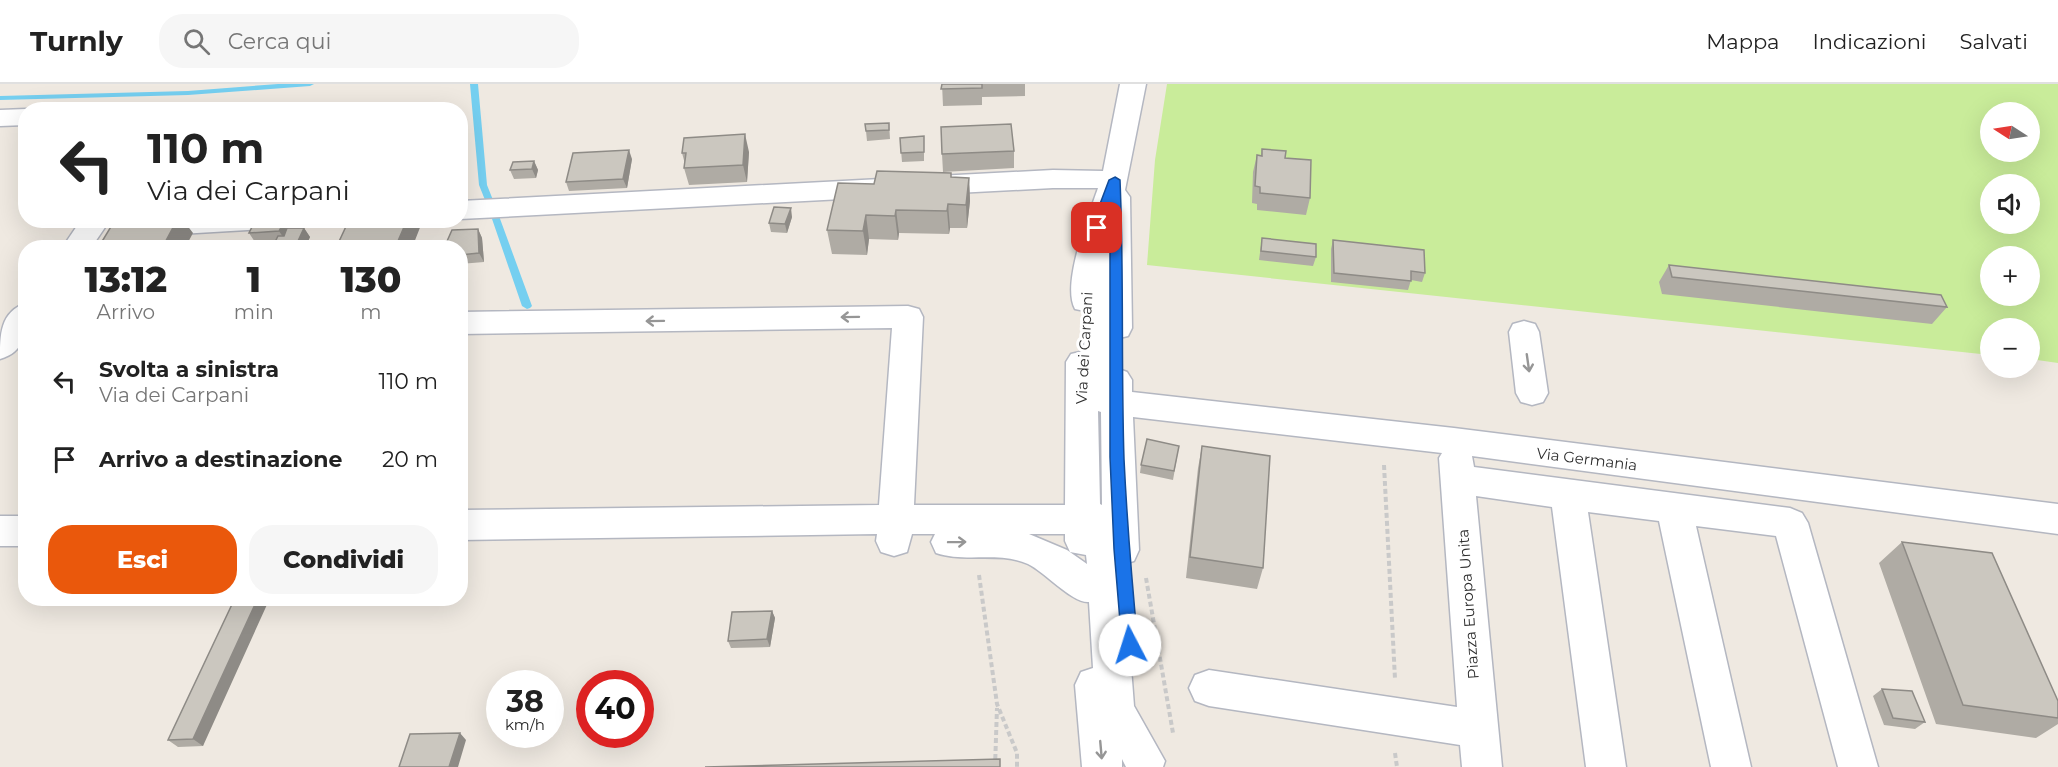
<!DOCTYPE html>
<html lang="it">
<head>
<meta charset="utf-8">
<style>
	body { margin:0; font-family:Montserrat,sans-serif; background:#f6f6f6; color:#222; height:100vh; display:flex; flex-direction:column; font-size:22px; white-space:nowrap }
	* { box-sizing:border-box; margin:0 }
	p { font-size:20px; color:#767676 }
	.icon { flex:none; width:33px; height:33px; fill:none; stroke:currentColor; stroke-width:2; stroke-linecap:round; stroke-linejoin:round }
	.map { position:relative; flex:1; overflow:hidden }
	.details { position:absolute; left:18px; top:156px; width:450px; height:366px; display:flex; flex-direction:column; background:#fff; border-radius:24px; box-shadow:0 6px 24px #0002 }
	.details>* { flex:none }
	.banner { position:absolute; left:18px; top:18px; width:450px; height:126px; border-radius:24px; box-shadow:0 6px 24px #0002; background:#fff; color:#222; overflow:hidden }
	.needle { width:39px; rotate:282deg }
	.tools { position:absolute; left:1980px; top:18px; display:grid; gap:12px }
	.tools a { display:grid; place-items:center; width:60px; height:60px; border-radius:50%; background:#fff; box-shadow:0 6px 24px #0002; font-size:30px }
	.speed { position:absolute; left:486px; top:586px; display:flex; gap:12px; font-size:30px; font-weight:700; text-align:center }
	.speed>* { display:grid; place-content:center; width:78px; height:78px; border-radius:50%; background:#fff; box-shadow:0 6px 24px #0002; line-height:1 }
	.speed small { font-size:15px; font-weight:400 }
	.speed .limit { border:9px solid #d22; background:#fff; color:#111 }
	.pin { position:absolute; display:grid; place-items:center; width:51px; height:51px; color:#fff; margin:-26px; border-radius:12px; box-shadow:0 3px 9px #0006 }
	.me { position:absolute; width:66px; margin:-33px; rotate:355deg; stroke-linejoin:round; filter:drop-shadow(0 0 4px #0008) }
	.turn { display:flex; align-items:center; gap:21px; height:126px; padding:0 30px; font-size:27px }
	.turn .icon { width:78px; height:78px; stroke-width:2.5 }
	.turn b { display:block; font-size:42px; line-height:51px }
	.eta { display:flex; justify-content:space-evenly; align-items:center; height:102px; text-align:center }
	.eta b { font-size:36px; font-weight:800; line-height:42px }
	.primary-button { display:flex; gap:12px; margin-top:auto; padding:12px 30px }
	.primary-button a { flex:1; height:69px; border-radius:24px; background:#ea580c; color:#fff; font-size:24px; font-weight:800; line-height:69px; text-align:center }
	.primary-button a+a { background:#f6f6f6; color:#222 }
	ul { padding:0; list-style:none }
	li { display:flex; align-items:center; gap:18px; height:78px; padding:0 30px }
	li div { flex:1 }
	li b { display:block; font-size:22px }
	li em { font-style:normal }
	header { display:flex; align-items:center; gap:36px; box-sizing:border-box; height:84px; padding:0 30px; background:#fff; border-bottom:2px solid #e0e0e0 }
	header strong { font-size:28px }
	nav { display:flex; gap:33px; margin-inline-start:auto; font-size:21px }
	.search { width:420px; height:54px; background:#f6f6f6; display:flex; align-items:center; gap:15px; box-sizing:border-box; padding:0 21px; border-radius:24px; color:#767676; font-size:22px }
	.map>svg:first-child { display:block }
	.pitch { fill:#c9ec9a; fill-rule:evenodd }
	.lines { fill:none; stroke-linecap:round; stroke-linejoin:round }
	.stream { fill:#75cff0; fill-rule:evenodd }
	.minor-casing { stroke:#b4b7c1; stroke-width:3 }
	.path { stroke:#c9c9c9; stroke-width:4; stroke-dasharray:5 3; stroke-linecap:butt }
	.minor { fill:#fff; fill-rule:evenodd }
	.wall { fill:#afaba4 }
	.shaded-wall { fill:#8e8b86 }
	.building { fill:#cbc7bf; stroke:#8e8b86; stroke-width:1.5 }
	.oneway { stroke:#969696 }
	.route { fill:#1a73e8; stroke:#114b97; stroke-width:1.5 }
	.labels { text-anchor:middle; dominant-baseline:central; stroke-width:6; stroke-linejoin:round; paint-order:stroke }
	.street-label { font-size:15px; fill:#2e2e2e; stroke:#fff }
</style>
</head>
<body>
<header>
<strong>Turnly</strong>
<div class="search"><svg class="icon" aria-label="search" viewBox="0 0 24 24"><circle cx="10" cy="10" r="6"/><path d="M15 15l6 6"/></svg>Cerca qui</div>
<nav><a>Mappa</a><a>Indicazioni</a><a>Salvati</a></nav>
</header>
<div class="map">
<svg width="2058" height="683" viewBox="0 0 2058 683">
	<rect width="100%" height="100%" fill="#efe9e1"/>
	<path class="pitch" d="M1167,0H2058V279L2030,275V244H1990V271L1147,181L1155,76ZM1990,28H2030V68H1990ZM1990,100H2030V140H1990ZM1990,172H2030V212H1990Z"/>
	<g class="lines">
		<path class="stream" d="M278,0H314L310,2L188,11L0,16V12L188,7Z
			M470,0H478L487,101L493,116L489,119L485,116L479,101Z
			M495,129L499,132L532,222L530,224L527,225L522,222L491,132Z"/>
		<g class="minor-casing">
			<path id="minor" d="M1120,0H1146L1125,106L1130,113L1132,244L1128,252L1115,255L1116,284L1127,288L1132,296V308L1454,344L2058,420V450L1472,372L1474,383L1790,424L1802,429L1808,439L1878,683H1838L1776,452L1696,442L1751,683H1711L1659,437L1588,428L1626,683H1586L1552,423L1476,412L1502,683H1462L1460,661L1209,622L1195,617L1189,604L1195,591L1209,586L1457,623L1439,374L1442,369L1133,333L1139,466L1134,477L1123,480L1134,622L1165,677L1163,683H1126L1122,675V683H1082L1075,601L1081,588L1093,584L1089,518C1073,520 1045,488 1028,480C999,467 965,479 936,469L931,458L935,450H912L907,468L894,472L881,468L876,457L877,450L460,456V426L879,421L892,244L460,250V228L908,222L919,225L923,233L914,421H1065L1066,278L1071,270L1084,267L1085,227L1075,225C1061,200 1089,131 1098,104H1053L460,135V117L1053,86L1103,87ZM1098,327L1101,328L1102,421L1100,420ZM1029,450H1065V457L1070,468L1086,471L1087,480L1067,466Z
				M26,25V41L0,42V26Z
				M81,136H110L91,164H62Z
				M169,136H278L274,143L264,145L180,150L170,148L166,141Z
				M26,219C26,244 28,267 0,275C0,251 0,228 26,219Z
				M1524,237L1535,240L1539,248L1548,309L1543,318L1532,321L1521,318L1516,309L1509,248L1513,240Z
				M0,432H26V462H0Z"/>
		</g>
		<path class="path" d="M1384,381L1395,595
			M979,491L997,620L1017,669V683
			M1146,494L1173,649
			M1395,669L1397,683
			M995,683L997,624"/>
		<use href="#minor" class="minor"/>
	</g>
	<path class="wall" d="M942,0H1025V12L982,13V21L943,22Z
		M889,39L890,55L867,57L866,47Z
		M924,52V77L902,78L900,54Z
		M1262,65L1285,74L1310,114L1306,131L1257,126V120L1252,119L1253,88L1257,71H1261Z
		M1014,67V84L943,88L942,70Z
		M749,68L747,98L689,101L684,84L685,80L682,69Z
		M632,75L627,104L569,107L566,98Z
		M534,77L538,86L536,94L514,95L510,86Z
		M952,93L969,94L970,117L967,144H950L949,150L899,149L898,156L869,155L867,171L832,170L827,146L874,100Z
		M792,133L787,149L771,148L769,139Z
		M283,140L287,146L304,144L310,153L305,164H278L275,158V157L255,158L249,149Z
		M478,145L482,154L484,178L460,180V164Z
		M1262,154L1316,173L1313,182L1259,176Z
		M1333,156L1425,189L1422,198L1411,196L1408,206L1331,198V165Z
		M1669,181L1947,223L1932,240L1662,210L1659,198Z
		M1179,362L1173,396L1140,389L1141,381Z
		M1202,362L1263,484L1257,505L1186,494L1198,384Z
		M1902,458L2058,617V640L2036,654L1936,640L1879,479Z
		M235,514L203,662L178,663L168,656Z
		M772,527L775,534L770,563L731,564L728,557Z
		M1882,605L1925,638L1915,645L1884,641L1873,612Z"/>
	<path class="shaded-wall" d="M745,50L749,68L747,98L743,81Z
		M629,66L632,75L627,104L623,95Z
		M534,77L538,86L536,94L532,85Z
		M969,94L970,117L967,144L966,121Z
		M948,120L950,144L949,150L947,127Z
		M791,124L792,133L787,149L785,140Z
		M896,126L899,149L898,156L895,132Z
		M866,131L869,155L867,171L863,147Z
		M177,136H183L193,149L185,164H162Z
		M407,136H419L421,141L412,164H395Z
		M283,140L289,149L285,156L279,147Z
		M304,144L310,153L305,164H302L298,157Z
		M478,145L482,154L484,178L479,169Z
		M258,514H270L203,662L193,655Z
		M772,527L775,534L770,563L767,555Z
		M460,649L466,656L458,683H449Z"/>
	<path class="building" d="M942,0H982V4L941,5Z
		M889,39V46L866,47L865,40Z
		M1011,40L1014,67L942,70L941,43Z
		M745,50L743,81L684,84L686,69H682L684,54Z
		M924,52V68L901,69L900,54Z
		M1262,65L1286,67L1285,74L1311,76L1310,114L1260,109V103L1255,102L1257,71L1262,72Z
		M629,66L623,95L566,98L573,69Z
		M534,77L532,85L510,86L513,78Z
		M877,87L951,89V93L969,94L966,121L948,120L947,127L896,126L895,132L866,131L863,147L827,146L838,99L874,100Z
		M774,123L791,124L785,140L769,139Z
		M115,136H177L162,164H98Z
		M349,136H407L395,164H336Z
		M283,140L279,147L249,149L252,143Z
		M287,144H304L298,157L275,158L278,152H284Z
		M478,145L479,169L460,171V164H444L452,146Z
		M1262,154L1316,160V173L1261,167Z
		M1333,156L1424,166L1425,189L1411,187V197L1334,189Z
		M1669,181L1941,211L1947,223L1672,193Z
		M1147,355L1179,362L1174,387L1141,381Z
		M1202,362L1270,372L1263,484L1190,473Z
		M1902,458L1992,469L2058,617V634L1963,621Z
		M235,514H258L193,655L168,656Z
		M772,527L767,555L728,557L732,528Z
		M1882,605L1912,607L1925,638L1893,634Z
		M460,649L449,683H399L410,650Z
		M1000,675V683H705Z"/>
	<defs><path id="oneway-shaft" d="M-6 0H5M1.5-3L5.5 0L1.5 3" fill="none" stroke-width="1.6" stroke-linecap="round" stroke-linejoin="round" transform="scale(1.5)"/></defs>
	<g class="oneway">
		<use href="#oneway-shaft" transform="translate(850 233) rotate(179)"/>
		<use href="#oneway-shaft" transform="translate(655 237) rotate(179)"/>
		<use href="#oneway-shaft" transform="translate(1528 279) rotate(82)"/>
		<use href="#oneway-shaft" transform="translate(957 458) rotate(-1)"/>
		<use href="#oneway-shaft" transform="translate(1101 666) rotate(85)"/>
	</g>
	<path class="route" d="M1115,93L1120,96C1124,189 1121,282 1124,375C1127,437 1132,499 1138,561L1135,566L1130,569L1124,566L1122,561L1114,465L1110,373V124L1101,146L1097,147L1091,144L1109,96Z"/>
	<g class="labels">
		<g class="street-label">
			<text transform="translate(1084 264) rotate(-87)">Via dei Carpani</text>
			<text transform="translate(1587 375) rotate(7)">Via Germania</text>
			<text transform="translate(1468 520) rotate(-94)">Piazza Europa Unita</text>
		</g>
	</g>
</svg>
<div class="tools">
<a><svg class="needle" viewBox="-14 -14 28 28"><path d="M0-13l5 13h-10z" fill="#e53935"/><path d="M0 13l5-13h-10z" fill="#767676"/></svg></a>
<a><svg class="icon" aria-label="sound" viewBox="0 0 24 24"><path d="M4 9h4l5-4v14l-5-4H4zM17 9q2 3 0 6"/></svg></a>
<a>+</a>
<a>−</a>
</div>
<div class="speed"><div>38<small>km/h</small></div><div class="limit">40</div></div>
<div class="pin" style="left:1097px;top:144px;background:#d93025"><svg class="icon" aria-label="arrive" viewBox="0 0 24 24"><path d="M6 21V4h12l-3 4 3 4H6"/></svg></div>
<svg class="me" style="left:1130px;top:561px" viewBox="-20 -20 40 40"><circle r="19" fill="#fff"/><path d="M0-13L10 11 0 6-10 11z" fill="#1a73e8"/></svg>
<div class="banner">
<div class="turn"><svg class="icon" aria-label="left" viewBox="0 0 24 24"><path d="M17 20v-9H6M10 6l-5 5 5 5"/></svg><div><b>110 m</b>Via dei Carpani</div></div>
</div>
<section class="details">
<div class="eta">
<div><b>13:12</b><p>Arrivo</p></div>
<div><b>1</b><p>min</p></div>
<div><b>130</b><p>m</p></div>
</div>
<ul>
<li><svg class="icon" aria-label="left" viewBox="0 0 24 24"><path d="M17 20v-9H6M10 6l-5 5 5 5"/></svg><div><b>Svolta a sinistra</b><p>Via dei Carpani</p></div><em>110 m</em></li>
<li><svg class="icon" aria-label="arrive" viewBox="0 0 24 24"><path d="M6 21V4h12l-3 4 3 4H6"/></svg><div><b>Arrivo a destinazione</b></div><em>20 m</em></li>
</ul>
<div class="primary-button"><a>Esci</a><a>Condividi</a></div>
</section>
</div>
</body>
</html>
